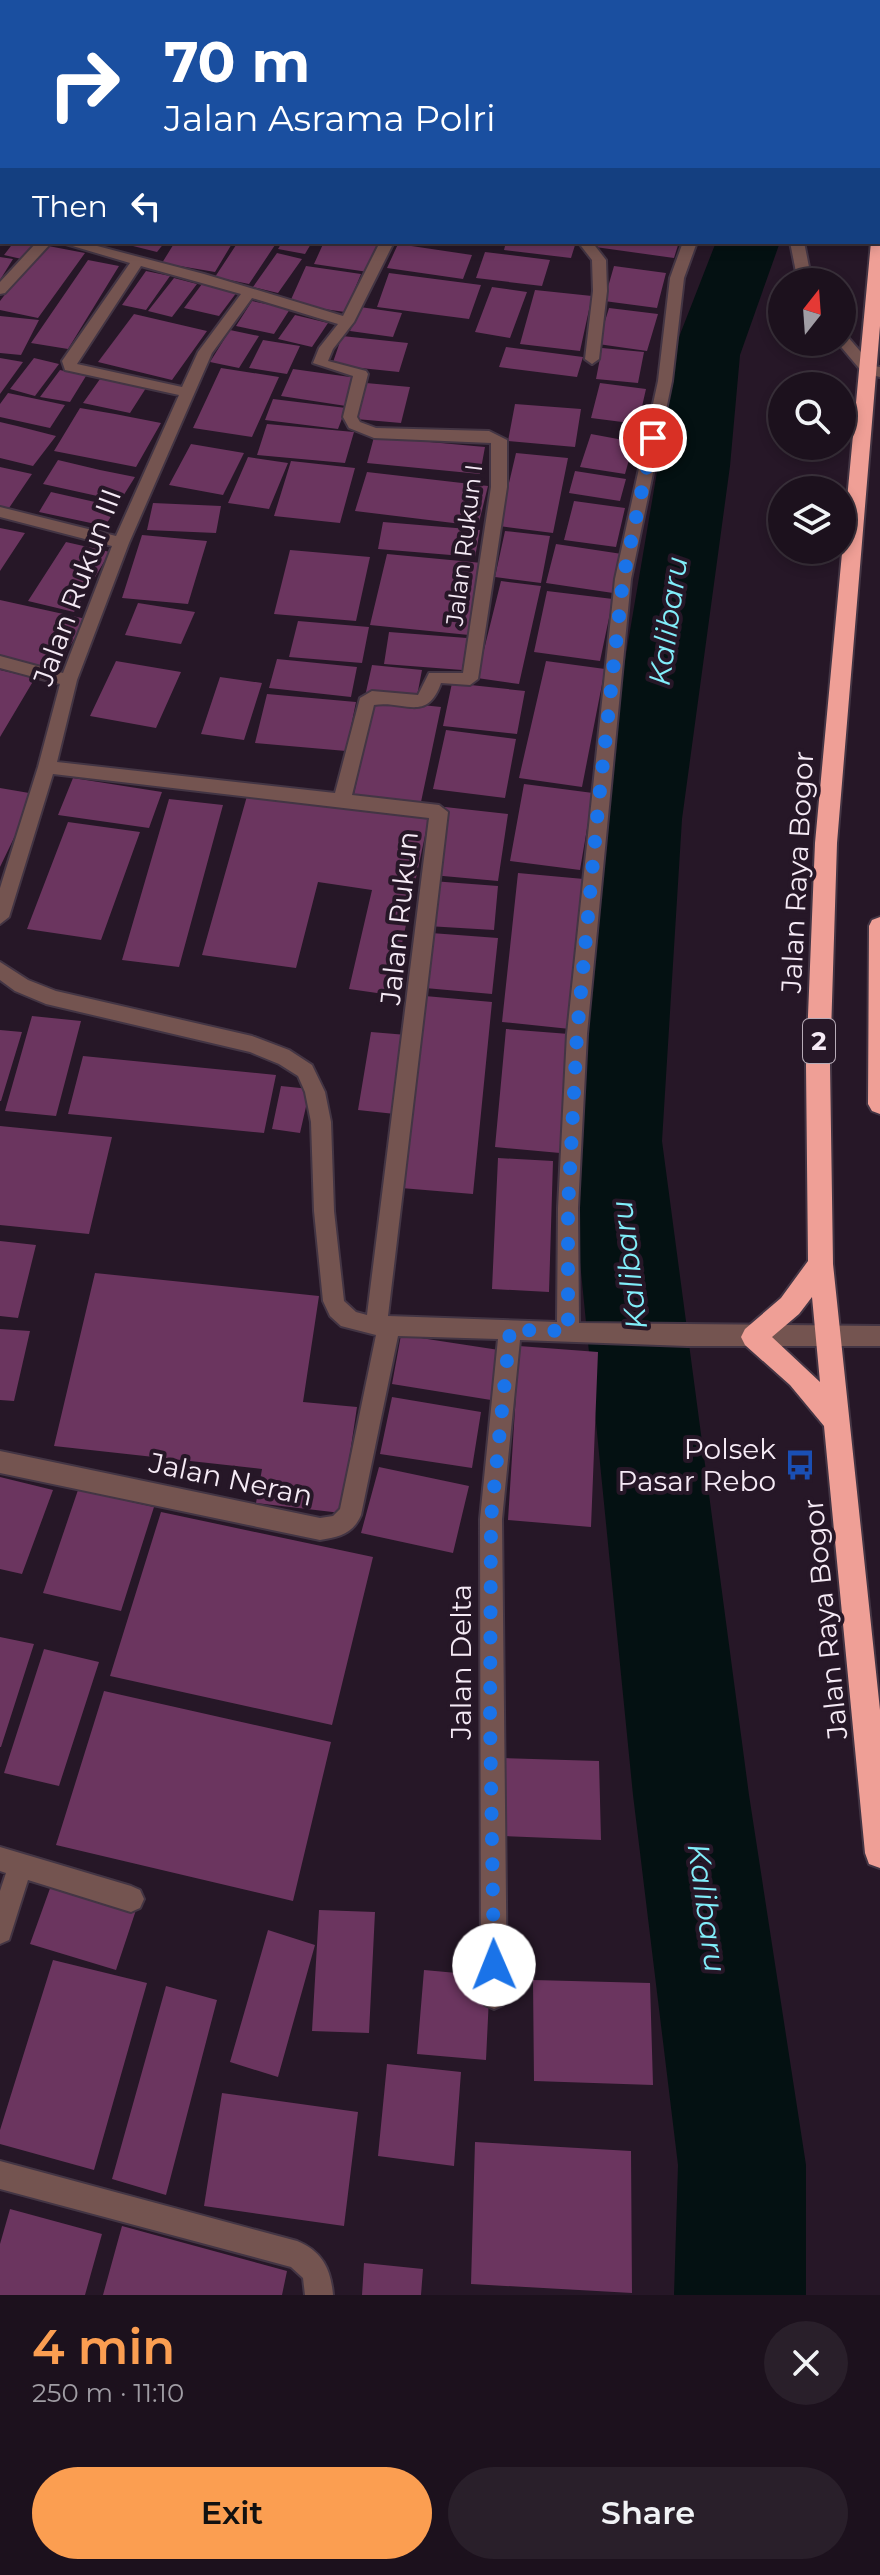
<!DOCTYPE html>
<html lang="en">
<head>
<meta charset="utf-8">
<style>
	body { margin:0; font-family:Montserrat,sans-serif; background:#291f2a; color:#f1f3f6; height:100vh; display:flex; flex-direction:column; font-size:30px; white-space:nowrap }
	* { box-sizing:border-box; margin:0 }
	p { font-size:26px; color:#a09da4 }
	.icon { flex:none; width:44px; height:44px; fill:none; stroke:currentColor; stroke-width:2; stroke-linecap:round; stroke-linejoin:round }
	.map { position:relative; height:2295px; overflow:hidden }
	.sheet { display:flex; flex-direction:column; background:#1c111d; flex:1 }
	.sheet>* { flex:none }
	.banner { position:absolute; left:0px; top:0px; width:880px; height:244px; box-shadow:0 4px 12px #0003,0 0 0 2px #3a313b; background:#1a4fa0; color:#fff; overflow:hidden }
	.needle { width:52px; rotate:17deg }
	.fabs { position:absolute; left:768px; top:268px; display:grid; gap:16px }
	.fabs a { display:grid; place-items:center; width:88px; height:88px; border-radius:50%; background:#1c111d; box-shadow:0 4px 12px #0003,0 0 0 2px #3a313b; font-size:40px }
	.pin { position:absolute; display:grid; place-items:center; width:68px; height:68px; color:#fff; margin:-34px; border:4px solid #fff; border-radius:50%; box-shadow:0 2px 8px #0007 }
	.me { position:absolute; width:88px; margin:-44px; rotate:359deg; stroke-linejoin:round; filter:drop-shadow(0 0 6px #0008) }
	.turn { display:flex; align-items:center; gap:28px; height:168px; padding:0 32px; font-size:36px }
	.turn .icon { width:104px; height:104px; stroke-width:2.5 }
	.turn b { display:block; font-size:56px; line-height:68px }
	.then { display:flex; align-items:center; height:76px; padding:0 32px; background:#0003; gap:16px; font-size:30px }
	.round { display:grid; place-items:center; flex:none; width:84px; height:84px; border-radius:42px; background:#291f2a }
	.head { display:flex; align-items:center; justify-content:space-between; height:136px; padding:0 32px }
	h1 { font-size:48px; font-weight:600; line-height:60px; color:#fb9e51 }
	.action { display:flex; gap:16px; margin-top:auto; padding:16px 32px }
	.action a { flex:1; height:92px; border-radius:48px; background:#fb9e51; color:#111; font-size:32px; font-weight:600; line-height:92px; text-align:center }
	.action a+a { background:#291f2a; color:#f1f3f6 }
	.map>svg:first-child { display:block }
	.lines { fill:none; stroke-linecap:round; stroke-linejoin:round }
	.river { fill:#041112; fill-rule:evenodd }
	.building { fill:#6b355f }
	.minor-casing { stroke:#433544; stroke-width:4 }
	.highway-casing { stroke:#433544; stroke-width:4 }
	.minor { fill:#745450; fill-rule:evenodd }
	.highway { fill:#ef9f96; fill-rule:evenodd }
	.route { stroke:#1a73e8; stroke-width:14; stroke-dasharray:0 25.2 }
	.labels { text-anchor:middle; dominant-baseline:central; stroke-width:8; stroke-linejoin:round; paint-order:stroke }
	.far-street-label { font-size:24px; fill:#f5eaf5; stroke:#261727 }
	.shield { fill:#261727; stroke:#b7abb7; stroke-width:2 }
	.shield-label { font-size:26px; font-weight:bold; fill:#f5eaf5 }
	.street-label { font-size:28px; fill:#f5eaf5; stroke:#261727 }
	.poi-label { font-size:28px; fill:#f5eaf5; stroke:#261727; text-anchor:end }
	.water-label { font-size:30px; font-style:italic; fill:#81eefa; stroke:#261727 }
</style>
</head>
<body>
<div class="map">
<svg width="880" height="2295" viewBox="0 0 880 2295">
	<rect width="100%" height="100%" fill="#261727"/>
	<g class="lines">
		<path class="river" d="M791,0H847V2H791Z
			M716,242H780L740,355L730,466L682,819L662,1141L749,1795L806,2165V2295H674L678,2165L633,1795L568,1141L598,819L658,466L672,355Z"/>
	</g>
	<path class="building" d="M14,242H40L26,260L4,255Z
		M117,242H165L157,252Z
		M175,242H233L215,272L162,263Z
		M238,242H277L249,284L215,277Z
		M282,242H312L305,254L278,249Z
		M324,242H380L368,272L314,264Z
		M506,242H576L571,258L504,250Z
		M589,242H679L674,258L588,246Z
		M398,244L472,255L463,279L387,268Z
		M43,245L85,253L38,318L0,310V301Z
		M485,252L550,260L542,286L476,278Z
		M277,253L302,259L278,293L253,287Z
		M0,257L13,259L0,280Z
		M88,260L119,266L68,349L31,343Z
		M306,266L361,274L345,312L289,304Z
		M614,266L666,273L657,308L604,301Z
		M146,271L170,276L146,310L122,305Z
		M389,273L481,285L469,319L377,307Z
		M174,278L197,284L172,317L148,311Z
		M202,284L237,292L219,316L184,308Z
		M492,287L527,292L510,338L475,332Z
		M535,290L592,296L580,351L520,344Z
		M252,301L290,309L274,334L236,326Z
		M360,307L402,313L393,337L350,331Z
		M609,308L658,314L647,351L598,344Z
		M134,314L207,331L172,380L98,362Z
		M295,315L328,323L312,347L278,339Z
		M0,316L39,320L21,355L0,353Z
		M230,330L259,336L239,368L210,362Z
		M342,336L408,343L399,372L332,365Z
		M263,340L300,346L287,374L249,368Z
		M506,347L583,357L577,377L499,367Z
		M602,348L644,352L638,383L596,379Z
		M0,358L23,362L0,394Z
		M34,358L59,364L35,396L10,389Z
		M221,368L279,377L252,437L193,428Z
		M293,369L357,378L346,406L281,396Z
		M60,370L86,376L70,402L40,397Z
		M100,379L146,388L130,413L83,403Z
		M366,383L410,387L401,423L356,419Z
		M600,383L646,389L638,424L591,418Z
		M8,393L65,405L50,428L0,417V404Z
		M273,399L346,408L338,429L265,420Z
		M515,404L581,409L575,447L508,441Z
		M80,408L115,414L161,423L136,467L54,451Z
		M0,422L17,426L56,436L33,466L0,458Z
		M267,424L354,432L345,463L257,455Z
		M591,434L634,442L625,474L580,467Z
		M374,437L485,447L480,474L367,463Z
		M191,444L244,453L223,495L169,485Z
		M516,453L568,458L553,533L499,526Z
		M248,457L288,463L269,509L228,503Z
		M58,460L100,470L135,477L120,501L43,484Z
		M291,461L355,468L340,523L274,516Z
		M0,467L32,474L9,508L0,506Z
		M575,471L626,479L620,501L569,493Z
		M367,472L488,486L478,526L355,511Z
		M51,492L117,507L105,526L39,512Z
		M574,501L625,508L616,547L564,540Z
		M153,503L221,506L216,533L147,530Z
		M383,522L480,530L475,557L378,549Z
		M0,528L25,533L0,571Z
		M505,531L550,536L541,583L495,577Z
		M142,535L207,541L188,604L122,598Z
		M66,542L110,552L74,612L28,601Z
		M556,544L622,554L613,593L546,583Z
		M290,550L370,557L356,621L274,614Z
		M387,554L482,563L469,635L370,625Z
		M501,581L541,586L519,684L477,678Z
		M547,591L613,599L600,661L534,652Z
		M0,600L86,619L56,669L0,656Z
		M138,603L195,612L181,644L125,635Z
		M298,621L369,627L362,663L289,657Z
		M389,632L467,638L462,670L384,664Z
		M277,659L357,667L351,697L269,688Z
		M116,661L181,672L156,728L90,716Z
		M546,661L605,669L582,787L519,778Z
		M372,665L422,670L417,696L366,692Z
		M0,670L35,678L0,737Z
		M220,677L262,683L244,740L201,734Z
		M452,683L525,691L517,734L443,726Z
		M267,694L356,702L346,751L255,743Z
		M375,700L441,707L421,802L354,794Z
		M446,730L516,739L505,798L433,789Z
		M73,778L162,792L149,828L58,815Z
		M524,784L593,793L580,870L510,861Z
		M0,788L35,794L0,867Z
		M247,796L429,817L391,995L349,989L372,890L318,882L296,968L202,955Z
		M169,799L223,805L179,967L122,960Z
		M445,807L508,814L498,881L432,875Z
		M68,822L140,832L101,940L27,929Z
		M518,873L584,879L570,1029L502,1022Z
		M432,881L498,886L494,930L427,926Z
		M431,933L498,938L492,994L425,988Z
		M425,996L492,1002L473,1194L401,1188Z
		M32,1016L81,1021L56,1116L5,1111Z
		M506,1029L569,1034L560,1153L495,1147Z
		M0,1030L22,1032L1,1101H0Z
		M371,1032L407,1035L395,1114L358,1110Z
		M83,1056L276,1075L264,1133L68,1114Z
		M281,1086L310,1089L300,1133L272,1129Z
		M0,1126L112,1137L89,1234L0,1225Z
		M498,1158L553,1161L549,1292L492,1289Z
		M0,1241L36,1245L18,1318L0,1316Z
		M95,1273L319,1296L303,1402L357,1407L341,1513L256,1503L262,1469L54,1446Z
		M0,1329L30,1331L14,1401L0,1400Z
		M401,1335L499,1350L491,1400L392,1384Z
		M519,1346L598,1352L591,1527L508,1520Z
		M392,1397L481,1412L472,1468L380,1454Z
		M379,1467L469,1486L453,1553L361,1533Z
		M0,1477L53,1490L22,1574L0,1569Z
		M78,1490L154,1507L121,1611L43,1593Z
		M161,1512L373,1557L332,1725L110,1676Z
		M0,1637L34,1644L1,1747H0Z
		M44,1649L99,1662L59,1786L4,1773Z
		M104,1691L331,1742L293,1901L56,1845Z
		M503,1758L599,1761L601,1840L502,1836Z
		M53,1880L138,1904L116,1970L30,1944Z
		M319,1910L375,1912L369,2033L312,2031Z
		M268,1930L315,1945L278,2077L230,2062Z
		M53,1960L147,1983L94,2170L0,2144V2130Z
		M424,1970L490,1976L486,2060L417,2054Z
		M533,1980L650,1983L653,2085L534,2081Z
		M166,1986L217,2000L166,2195L112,2179Z
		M387,2064L461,2072L454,2166L378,2156Z
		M222,2093L358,2112L344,2226L204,2206Z
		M475,2142L631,2151L632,2293L471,2284Z
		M10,2209L102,2234L85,2295H0V2244Z
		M122,2226L287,2271L282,2295H103Z
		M364,2263L423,2269L421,2295H362Z"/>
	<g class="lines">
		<g class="minor-casing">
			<path id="minor" d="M112,0H125L126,2H113Z
				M308,0H320L321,2H309Z
				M426,0H438L439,2H427Z
				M755,0H767V2H755Z
				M0,63H2V71H0Z
				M0,86L2,87V97L0,96Z
				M2,104V120L0,121V105Z
				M0,145H2V153H0Z
				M880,169V177L878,178V170Z
				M0,216H2V224H0Z
				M0,232H2L0,242Z
				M37,242H52L5,293L0,294V282Z
				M59,242H82L204,274L343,316L380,242H394L354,322L333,349L328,361L366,371L368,374L357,417L360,422L376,428L489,431L507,440V487L478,679L470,685L441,683C427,723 404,700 374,705L352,795L439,805L448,812L388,1316L557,1322L558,1208L567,1034L615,579L658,381L670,278L683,242H697L684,278L672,381L631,579L587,1034L578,1208L579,1323L880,1326V1346H687L520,1340L502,1519L507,1996L503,2005L494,2009L485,2005L481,1996L480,1519L498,1339L398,1336L361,1515C353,1534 339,1537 320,1540L0,1473V1451L320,1518L333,1516L340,1509L376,1335L341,1326L330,1316L323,1301L314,1211L311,1122L305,1092L298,1076L279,1064L250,1052L46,1004L15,991L0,980V962L28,980L56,991L252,1036L289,1050L312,1065L325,1092L331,1122L334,1211L344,1301L356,1312L367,1315L429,818L53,774L9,917L0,924V888L38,767L60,684L0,668V656L63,673L112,546L0,517V507L116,536L179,395L65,370L62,361L130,263ZM141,266L241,294L198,352L182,387L77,364ZM252,298L338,324L319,348L313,363L353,376L343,417L349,428L374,438L491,443V487L463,673H429L418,695L372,691L360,698L335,793L57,762L77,680L129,543L212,353Z
				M578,242H592L606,260L607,291L599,359L592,364L585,359L593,291L592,260Z
				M790,242H804L812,282H798Z
				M842,335L847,336L873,366L880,367V377L863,373L837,342H842Z
				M0,1847L131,1886L140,1890L144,1899L140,1908L131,1912L28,1880L9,1940L0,1944V1891L6,1873L0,1871Z
				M0,2161L297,2241C322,2251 331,2269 333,2295H305L303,2278L291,2267L0,2189Z"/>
		</g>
		<g class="highway-casing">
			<path id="highway" d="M880,223V326L837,843L830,1065L833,1264L880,1710V1868L869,1864L865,1853L824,1426L790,1385L745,1345L741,1337L745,1329L781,1298L808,1261L806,1065L815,843L871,242H878ZM812,1297L820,1382L772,1337L799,1314Z
				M880,917V1114L872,1111L868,1104L869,926L872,920Z"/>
		</g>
		<use href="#minor" class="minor"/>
		<use href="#highway" class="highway"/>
	</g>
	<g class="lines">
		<path class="route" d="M494,1965L490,1719L491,1519L510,1330L568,1331V1208L577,1034L598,809L623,579L653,438"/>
	</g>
	<defs>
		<g id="bus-bare" transform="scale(2.4)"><path d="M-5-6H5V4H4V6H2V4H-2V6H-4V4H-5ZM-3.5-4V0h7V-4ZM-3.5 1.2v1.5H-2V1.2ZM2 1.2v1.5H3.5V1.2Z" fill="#1a4fb4" stroke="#261727" stroke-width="2.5" paint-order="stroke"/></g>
	</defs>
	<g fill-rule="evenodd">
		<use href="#bus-bare" x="800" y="1465"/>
	</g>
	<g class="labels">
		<g class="far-street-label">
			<text transform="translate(464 545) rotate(-83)">Jalan Rukun I</text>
		</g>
		<rect class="shield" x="803" y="1019" width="32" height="44" rx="6"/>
		<g class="shield-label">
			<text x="819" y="1041">2</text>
		</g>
		<g class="street-label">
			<text transform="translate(77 587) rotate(-70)">Jalan Rukun III</text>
			<text transform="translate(797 872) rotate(-87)">Jalan Raya Bogor</text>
			<text transform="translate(399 918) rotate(-84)">Jalan Rukun</text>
			<text transform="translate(231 1479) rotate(12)">Jalan Neran</text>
			<text transform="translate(825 1619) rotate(-96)">Jalan Raya Bogor</text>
			<text transform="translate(461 1662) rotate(-90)">Jalan Delta</text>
		</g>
		<g class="poi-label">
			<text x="776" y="1449">Polsek<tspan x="776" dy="32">Pasar Rebo</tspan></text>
		</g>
		<g class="water-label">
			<text transform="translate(668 621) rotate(-82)">Kalibaru</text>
			<text transform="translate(629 1265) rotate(-97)">Kalibaru</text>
			<text transform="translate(707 1908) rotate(82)">Kalibaru</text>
		</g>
	</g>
</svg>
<div class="fabs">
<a><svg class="needle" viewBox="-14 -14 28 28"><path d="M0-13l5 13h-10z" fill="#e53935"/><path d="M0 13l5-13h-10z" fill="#a09da4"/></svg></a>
<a><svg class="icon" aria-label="search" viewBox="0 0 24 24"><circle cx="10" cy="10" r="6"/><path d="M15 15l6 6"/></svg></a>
<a><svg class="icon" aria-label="layers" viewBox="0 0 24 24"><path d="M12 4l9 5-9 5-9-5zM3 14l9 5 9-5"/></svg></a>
</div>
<div class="pin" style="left:653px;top:438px;background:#d93025"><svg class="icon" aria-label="arrive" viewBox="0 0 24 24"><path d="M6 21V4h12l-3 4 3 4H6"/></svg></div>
<svg class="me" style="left:494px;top:1965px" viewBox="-20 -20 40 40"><circle r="19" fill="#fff"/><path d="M0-13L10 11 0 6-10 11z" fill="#1a73e8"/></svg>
<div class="banner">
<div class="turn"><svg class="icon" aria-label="right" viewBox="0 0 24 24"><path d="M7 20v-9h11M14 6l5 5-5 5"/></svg><div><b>70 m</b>Jalan Asrama Polri</div></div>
<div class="then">Then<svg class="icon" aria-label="left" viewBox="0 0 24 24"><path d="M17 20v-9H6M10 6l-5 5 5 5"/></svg></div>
</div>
</div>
<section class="sheet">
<div class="head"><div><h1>4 min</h1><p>250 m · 11:10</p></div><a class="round"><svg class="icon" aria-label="close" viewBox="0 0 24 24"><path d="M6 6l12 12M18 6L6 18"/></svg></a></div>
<div class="action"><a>Exit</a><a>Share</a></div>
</section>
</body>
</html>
